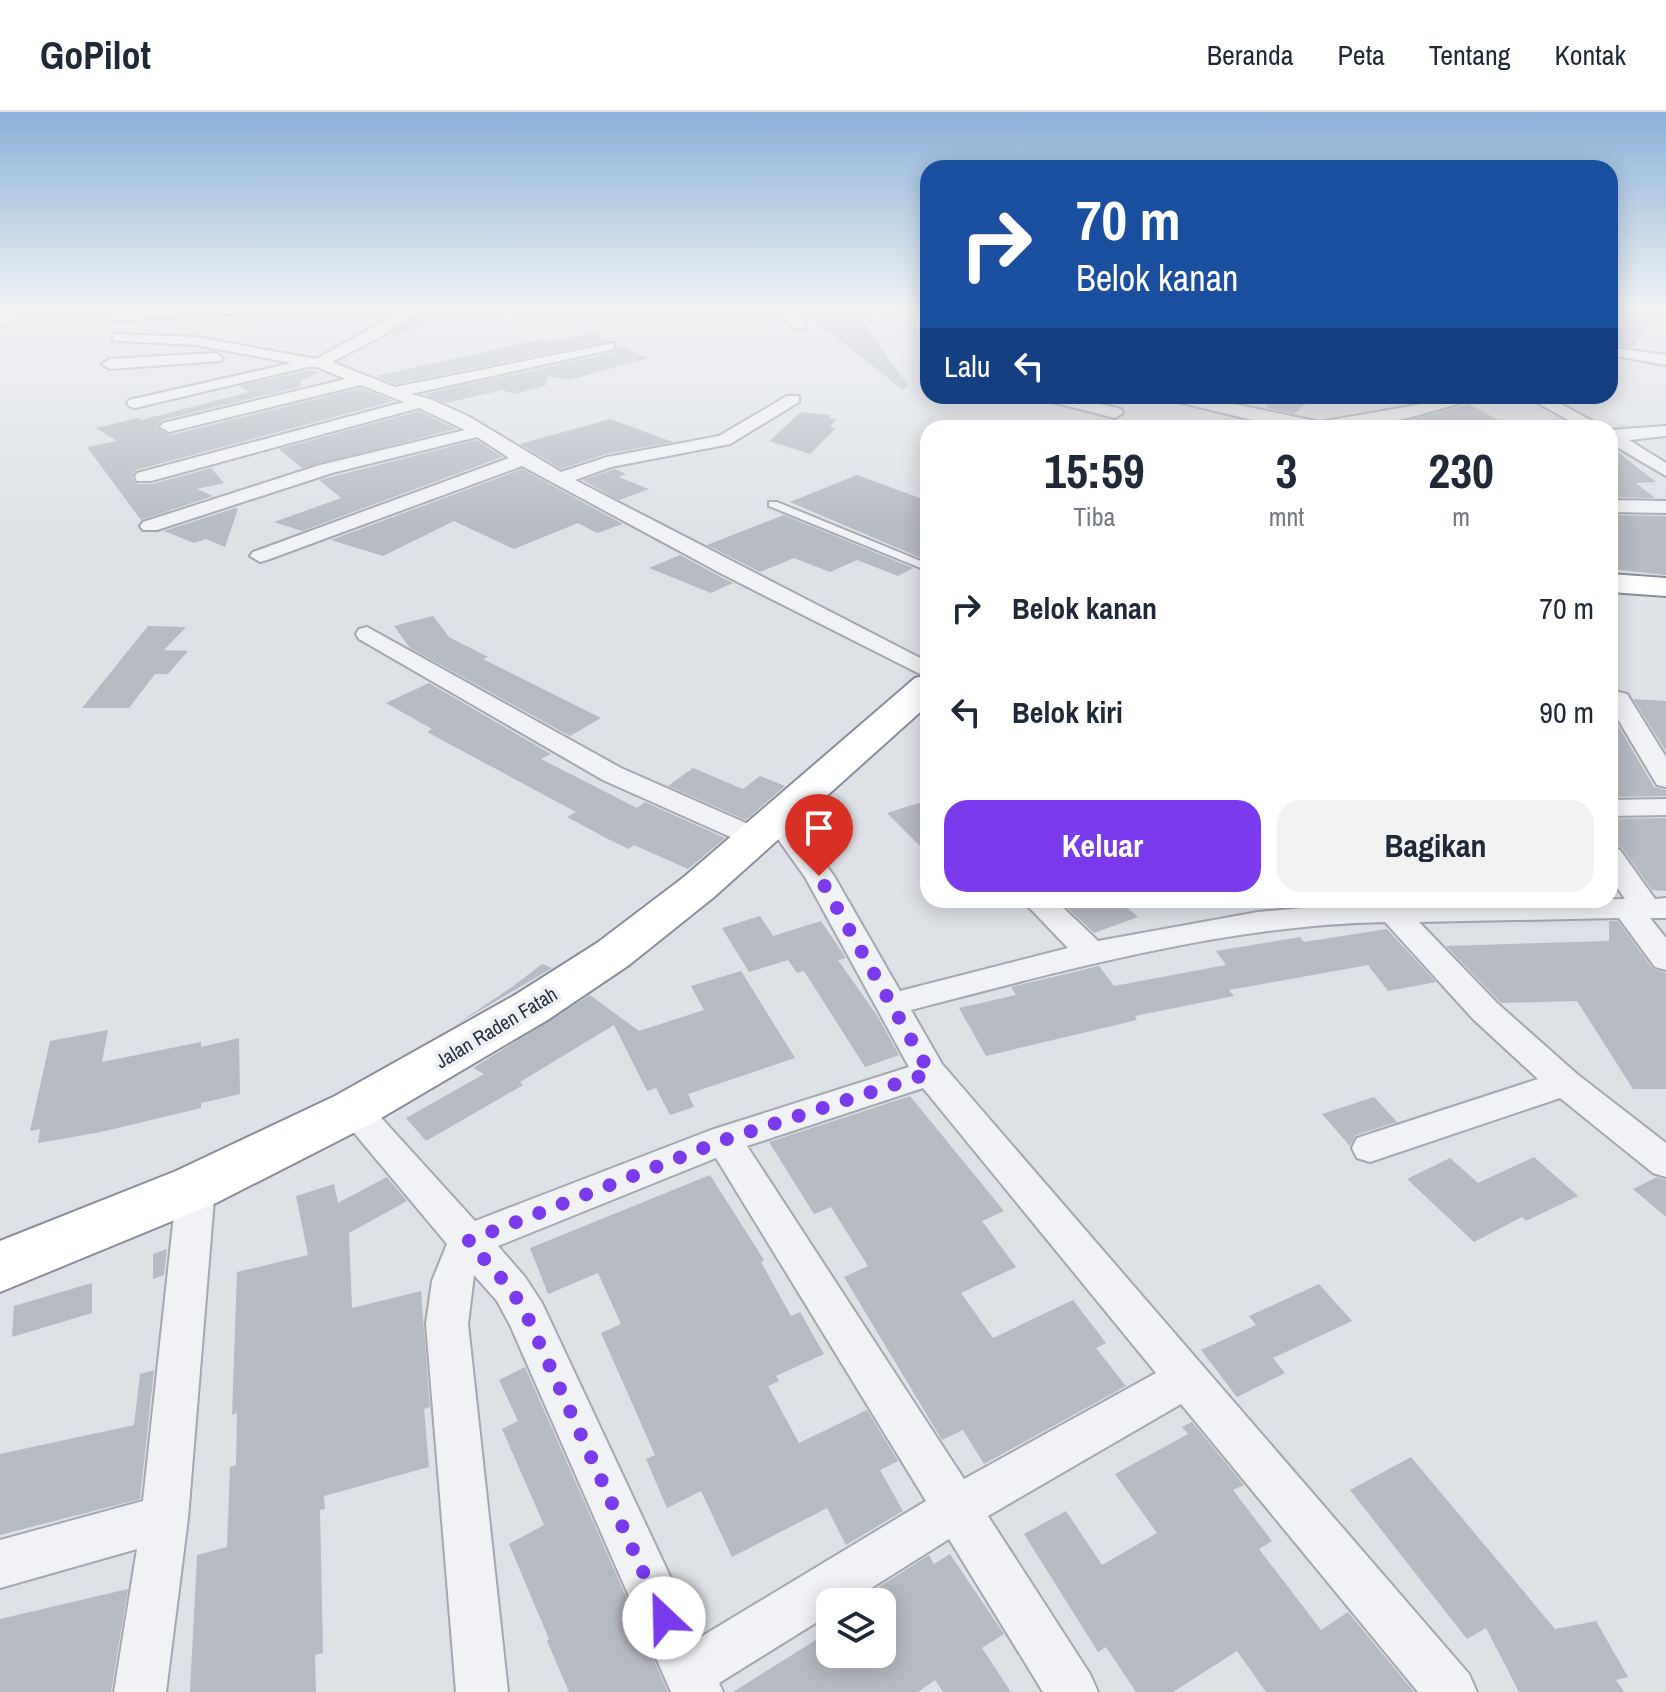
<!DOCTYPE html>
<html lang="id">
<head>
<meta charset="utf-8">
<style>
	body { margin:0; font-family:"Archivo Narrow",sans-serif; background:#f2f2f3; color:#1f2937; height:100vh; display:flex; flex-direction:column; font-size:30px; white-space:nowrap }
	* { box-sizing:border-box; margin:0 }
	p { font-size:26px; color:#747a83 }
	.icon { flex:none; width:44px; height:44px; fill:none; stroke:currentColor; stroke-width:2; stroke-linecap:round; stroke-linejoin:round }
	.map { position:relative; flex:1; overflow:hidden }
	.drawer { position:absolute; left:920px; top:308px; width:698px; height:488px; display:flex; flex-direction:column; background:#fff; border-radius:24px; box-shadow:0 4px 20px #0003 }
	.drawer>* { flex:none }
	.banner { position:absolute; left:920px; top:48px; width:698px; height:244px; border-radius:24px; box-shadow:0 4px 20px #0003; background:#1a4fa0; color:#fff; overflow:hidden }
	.controls { position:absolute; left:816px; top:1476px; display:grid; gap:16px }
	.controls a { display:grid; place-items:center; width:80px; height:80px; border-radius:16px; background:#fff; box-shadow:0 4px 20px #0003; font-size:40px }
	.pin { position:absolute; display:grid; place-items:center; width:68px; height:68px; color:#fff; margin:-82px -34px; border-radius:50% 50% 50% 0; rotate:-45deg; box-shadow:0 0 8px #0007 }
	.pin .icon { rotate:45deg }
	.me { position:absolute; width:88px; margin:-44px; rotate:336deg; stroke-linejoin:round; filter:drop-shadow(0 0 6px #0008) }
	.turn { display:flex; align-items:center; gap:28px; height:168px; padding:0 24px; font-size:36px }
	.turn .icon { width:104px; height:104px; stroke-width:2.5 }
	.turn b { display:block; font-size:56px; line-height:68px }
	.then { display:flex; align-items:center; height:76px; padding:0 24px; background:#0003; gap:16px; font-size:30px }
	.eta { display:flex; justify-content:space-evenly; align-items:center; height:136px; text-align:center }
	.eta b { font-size:48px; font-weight:700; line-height:56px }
	.button { display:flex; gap:16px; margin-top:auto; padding:16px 24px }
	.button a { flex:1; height:92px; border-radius:24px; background:#7c3aed; color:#fff; font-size:32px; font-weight:700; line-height:92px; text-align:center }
	.button a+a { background:#f2f2f3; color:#1f2937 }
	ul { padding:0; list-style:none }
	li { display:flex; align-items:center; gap:24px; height:104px; padding:0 24px }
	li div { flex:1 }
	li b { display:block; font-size:30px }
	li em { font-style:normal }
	header { display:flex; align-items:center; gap:48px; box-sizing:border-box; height:112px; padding:0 40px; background:#fff; border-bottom:2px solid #e0e1e3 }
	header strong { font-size:38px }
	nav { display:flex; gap:44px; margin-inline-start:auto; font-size:28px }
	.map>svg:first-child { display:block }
	.building { fill:#b6bac2 }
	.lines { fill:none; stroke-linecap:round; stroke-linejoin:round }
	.service-casing { stroke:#a4a8af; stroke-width:4 }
	.minor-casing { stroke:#a4a8af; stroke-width:4 }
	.trunk-casing { stroke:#878e9b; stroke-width:4 }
	.service { fill:#f0f2f5; fill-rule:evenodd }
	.minor { fill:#f0f2f5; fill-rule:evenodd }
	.trunk { fill:#fff; fill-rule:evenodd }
	.route { stroke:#7c3aed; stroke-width:14; stroke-dasharray:0 25.2 }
	.labels { text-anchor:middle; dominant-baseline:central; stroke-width:8; stroke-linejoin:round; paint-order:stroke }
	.street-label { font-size:20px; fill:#292f3b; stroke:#edf0f4 }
</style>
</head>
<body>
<header>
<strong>GoPilot</strong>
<nav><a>Beranda</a><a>Peta</a><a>Tentang</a><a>Kontak</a></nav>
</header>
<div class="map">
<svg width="1666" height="1580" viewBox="0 0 1666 1580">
	<rect width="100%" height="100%" fill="#dee1e6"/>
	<path class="building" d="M427,196H459L395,225L394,220Z
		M799,196H853L908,273L903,278Z
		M1610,196H1640L1656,203L1633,235L1610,232Z
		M591,221L610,229L395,272L376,264L543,227L550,230Z
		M617,232L648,246L569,268L548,264L545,274L514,282L503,278L445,291L424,282L615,240Z
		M308,258L320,260L300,269L302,274L162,308L157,316L170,323L361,276L394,289L136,358L132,366L137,372H152L211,356L224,371L197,377L213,384L141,408L87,335L117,329L96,316L137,306L141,308L249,280L239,274Z
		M1268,284H1314L1294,302L1267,296Z
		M1468,292L1514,316H1378L1432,302Z
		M419,299L456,317L302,356L279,337Z
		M801,300L831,303L829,306L837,307L830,315L836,316L810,342L769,329Z
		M610,307L673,330L606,342L561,357L520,332Z
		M476,328L502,345L302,419L274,410L341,386L319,368Z
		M1610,334L1656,370L1636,371L1655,386L1610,385Z
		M522,357L623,412L597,421L578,411L514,437L454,409L383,444L331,428Z
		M615,357L626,362L619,365L649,377L619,388L582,368Z
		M857,363L928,389V449L790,390Z
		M235,396L238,397L225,435L206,427L194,431L164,419Z
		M784,403L913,456L898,464L857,448L830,460L794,446L760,460L707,433Z
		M1610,403L1666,404V463L1610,457Z
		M680,443L721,465L733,471L711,481L649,456Z
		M433,504L449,525L488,545L483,547L601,606L570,624L410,536L394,514Z
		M148,514L186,515L164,538L188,539L168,562H155L129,596H82Z
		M429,571L551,642L541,647L637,696L645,690L725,726L688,757L634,733L629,737L608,727L567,705L576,700L427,620L432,617L386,591Z
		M1633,587L1666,589V639Z
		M1610,600L1654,675L1666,678V684L1610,685Z
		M693,656L743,677L760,664L785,674L746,708L668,674Z
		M928,688V742L887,701Z
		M1666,706V779L1652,778L1622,736L1610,732V707Z
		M1059,788H1119L1138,805L1094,821Z
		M760,804L773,824L821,809L846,846L838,848L878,905L899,943L865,955L804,859L797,861L788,848L749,860L722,816Z
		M1609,809H1618L1653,857L1666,861V977H1633L1577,889L1501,891L1446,834L1609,829Z
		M1387,817L1436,870L1388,879L1368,853L1229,878L1234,884L1135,904L1137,908L986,944L959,896L1016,883L1011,875L1099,854L1114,874L1226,853L1216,839L1300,825L1304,830Z
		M542,852L552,856L457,912L512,875Z
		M741,859L795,946L688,982L694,995L670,1003L656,976L647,979L614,913L520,970L523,973L426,1029L406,1006L484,962L473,956L590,883L639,919L704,898L691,874Z
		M108,918L102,950L201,930V935L239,926L240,982L201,991V996L101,1020L38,1031L40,1017L30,1019L50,929Z
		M910,984L1004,1099L982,1109L1016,1155L961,1181L993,1226L1073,1188L1106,1231L1096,1236L1126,1274L984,1352L963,1318L942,1328L844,1165L868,1154L831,1095L814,1102L769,1030Z
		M1374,985L1397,1010L1356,1023L1350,1034L1322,1002Z
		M1534,1045L1578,1084L1526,1109L1522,1105L1474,1130L1407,1067L1450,1046L1478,1071Z
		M710,1063L764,1148L761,1150L791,1204L800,1200L824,1242L776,1264L779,1269L768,1274L799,1331L867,1298L898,1349L880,1358L903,1399L846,1433L827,1396L732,1445L701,1379L667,1396L646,1347L655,1343L601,1221L621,1212L598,1161L548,1182L530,1136Z
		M387,1065L407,1089L349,1121L352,1196L421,1179L430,1295L424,1297L429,1355L324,1384L325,1397L320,1398L323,1541L315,1543L316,1580H190L197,1443L227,1435L230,1355L236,1353L237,1301L232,1303L237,1160L308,1143L296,1084L334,1072L338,1091Z
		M1657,1065L1666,1068V1105L1633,1077Z
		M167,1137L164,1163L153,1167V1142Z
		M92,1171V1201L12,1225L14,1194Z
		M1319,1172L1352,1209L1273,1246L1285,1261L1237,1285L1201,1238L1256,1213L1249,1204Z
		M525,1255L668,1580H569L547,1529L549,1527L509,1432L544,1413L502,1317L518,1309L499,1268Z
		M154,1258L140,1387L0,1423V1342L134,1313L140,1262Z
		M1192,1310L1244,1373L1233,1378L1272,1429L1259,1437L1321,1518L1348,1500L1414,1580H1266L1237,1539L1173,1580H1136L1106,1535L1098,1540L1024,1422L1066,1399L1102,1453L1157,1421L1115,1362L1188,1322L1182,1315Z
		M1411,1345L1555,1517L1596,1509L1628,1565L1616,1568L1624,1580H1519L1486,1516L1467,1527L1350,1378Z
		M950,1442L1004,1522L982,1536L1011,1580H943L935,1568L918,1580H733L830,1519V1542H882V1490H876L871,1480L929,1443L934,1452Z
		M128,1477L111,1580H0V1507Z"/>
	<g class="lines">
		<g class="service-casing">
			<path id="service" d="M769,390H777L928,452V459L769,394Z"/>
		</g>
		<g class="minor-casing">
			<path id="minor" d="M0,196H14L20,206L0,215V206L5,204Z
				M187,196H270L263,200L115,208L108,204L115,200Z
				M408,196H424L379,226L332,250L395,275L614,231V237L411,282L430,287L468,304L561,360L607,345L719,324L787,284H799V290L730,332L611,355L575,368L928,550V566L722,462L522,354L267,448L260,450L250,444L253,440L509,346L477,325L332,361L157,418H143L140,414L143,410L320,353L465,318L419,296L151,369H137L135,365L137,361L404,290L361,273L169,320L160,315L163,311L346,267L317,255H308L135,296L129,294L127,291L129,288L292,251L196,233L118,229L113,228V222L196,225L316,247Z
				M774,196H789L807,213L805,216H795Z
				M858,196H874L888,208L881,212Z
				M1643,196H1666V201L1650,200Z
				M1610,235L1666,243V253L1610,243Z
				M215,241L223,246L220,249L110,257L102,252L110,247Z
				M1038,284H1066L1121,297L1123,301L1115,306L1040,287Z
				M1165,284H1196L1320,310L1422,292L1450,284H1475L1473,287C1419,304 1358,322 1301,316C1259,312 1215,298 1173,289Z
				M1525,284H1546L1605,316H1583Z
				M1666,314V324L1629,328L1666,351V364L1610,331V318Z
				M1610,388L1666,389V401L1610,400Z
				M367,515L621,656L764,719L768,725L764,731L754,733L744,731L603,668L359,527L356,522L359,517Z
				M1618,580L1627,582L1666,645V675L1657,673L1610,594V582Z
				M1666,687V703L1610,704V688Z
				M777,698L787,700L834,764L900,879L1068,836L1022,788H1055L1098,829L1258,800L1361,791L1625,787L1610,765V735L1620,738L1655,787L1666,786V806H1650L1666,826V858L1655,855L1619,806L1419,810L1497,891L1577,962L1666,1031V1065L1653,1061L1560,986L1370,1050L1357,1046L1352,1036L1357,1026L1538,967L1473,907L1385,810C1224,813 1066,858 911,898L942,952L1469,1562L1477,1580H1418L1181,1292L988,1404L1090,1562L1098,1580H1043L949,1427L849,1490H830V1502L719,1571L723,1580H671L510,1213L497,1189L474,1163L468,1212L508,1580H456L426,1212L432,1169L447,1132L335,998L340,989L353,985L366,989L475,1109L711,1018L909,955L805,765L763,706L767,700ZM923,976L1156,1261L964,1367L747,1034ZM716,1046L926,1389L699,1526L542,1191L525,1165L498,1134Z
				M196,1060L209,1064L215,1075L188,1406L166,1580H114L137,1437L0,1476V1428L143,1389L177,1075L183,1064Z"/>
		</g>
		<g class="trunk-casing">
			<path id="trunk" d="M1610,462L1666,466V484L1610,480Z
				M928,563V593L714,785L629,853L549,907L371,1012L216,1091L0,1180V1129L176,1059L335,984L515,883L597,831L684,765L915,566Z"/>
		</g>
		<use href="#service" class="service"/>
		<use href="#minor" class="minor"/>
		<use href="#trunk" class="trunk"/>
	</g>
	<linearGradient id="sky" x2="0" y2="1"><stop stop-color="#8ab1d9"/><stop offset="0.47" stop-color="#f0f2f4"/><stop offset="1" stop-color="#f0f2f4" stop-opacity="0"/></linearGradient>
	<rect width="1666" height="417" fill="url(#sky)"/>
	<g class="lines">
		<path class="route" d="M664,1506L527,1204L511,1177L468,1129L724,1028L930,961L819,764"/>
	</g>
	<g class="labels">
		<g class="street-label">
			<text transform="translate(496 915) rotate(-31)">Jalan Raden Fatah</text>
		</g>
	</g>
</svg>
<div class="controls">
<a><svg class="icon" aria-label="layers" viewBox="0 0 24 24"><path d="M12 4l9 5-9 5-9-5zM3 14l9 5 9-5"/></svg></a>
</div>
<div class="pin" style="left:819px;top:764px;background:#d93025"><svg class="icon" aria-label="arrive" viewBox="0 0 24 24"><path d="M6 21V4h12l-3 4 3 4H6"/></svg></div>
<svg class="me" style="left:664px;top:1506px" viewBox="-20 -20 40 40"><circle r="19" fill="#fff"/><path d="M0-13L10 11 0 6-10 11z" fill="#7c3aed"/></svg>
<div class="banner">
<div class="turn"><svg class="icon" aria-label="right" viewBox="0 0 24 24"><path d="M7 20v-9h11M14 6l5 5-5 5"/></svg><div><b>70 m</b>Belok kanan</div></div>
<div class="then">Lalu<svg class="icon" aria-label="left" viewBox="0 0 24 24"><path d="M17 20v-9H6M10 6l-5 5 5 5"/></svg></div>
</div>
<section class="drawer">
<div class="eta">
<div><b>15:59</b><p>Tiba</p></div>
<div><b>3</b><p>mnt</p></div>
<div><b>230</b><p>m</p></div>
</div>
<ul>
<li><svg class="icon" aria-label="right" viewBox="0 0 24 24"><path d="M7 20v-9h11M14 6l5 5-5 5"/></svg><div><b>Belok kanan</b></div><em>70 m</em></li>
<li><svg class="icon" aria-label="left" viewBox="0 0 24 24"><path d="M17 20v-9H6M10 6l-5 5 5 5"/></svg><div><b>Belok kiri</b></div><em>90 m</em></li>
</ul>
<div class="button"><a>Keluar</a><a>Bagikan</a></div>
</section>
</div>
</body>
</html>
